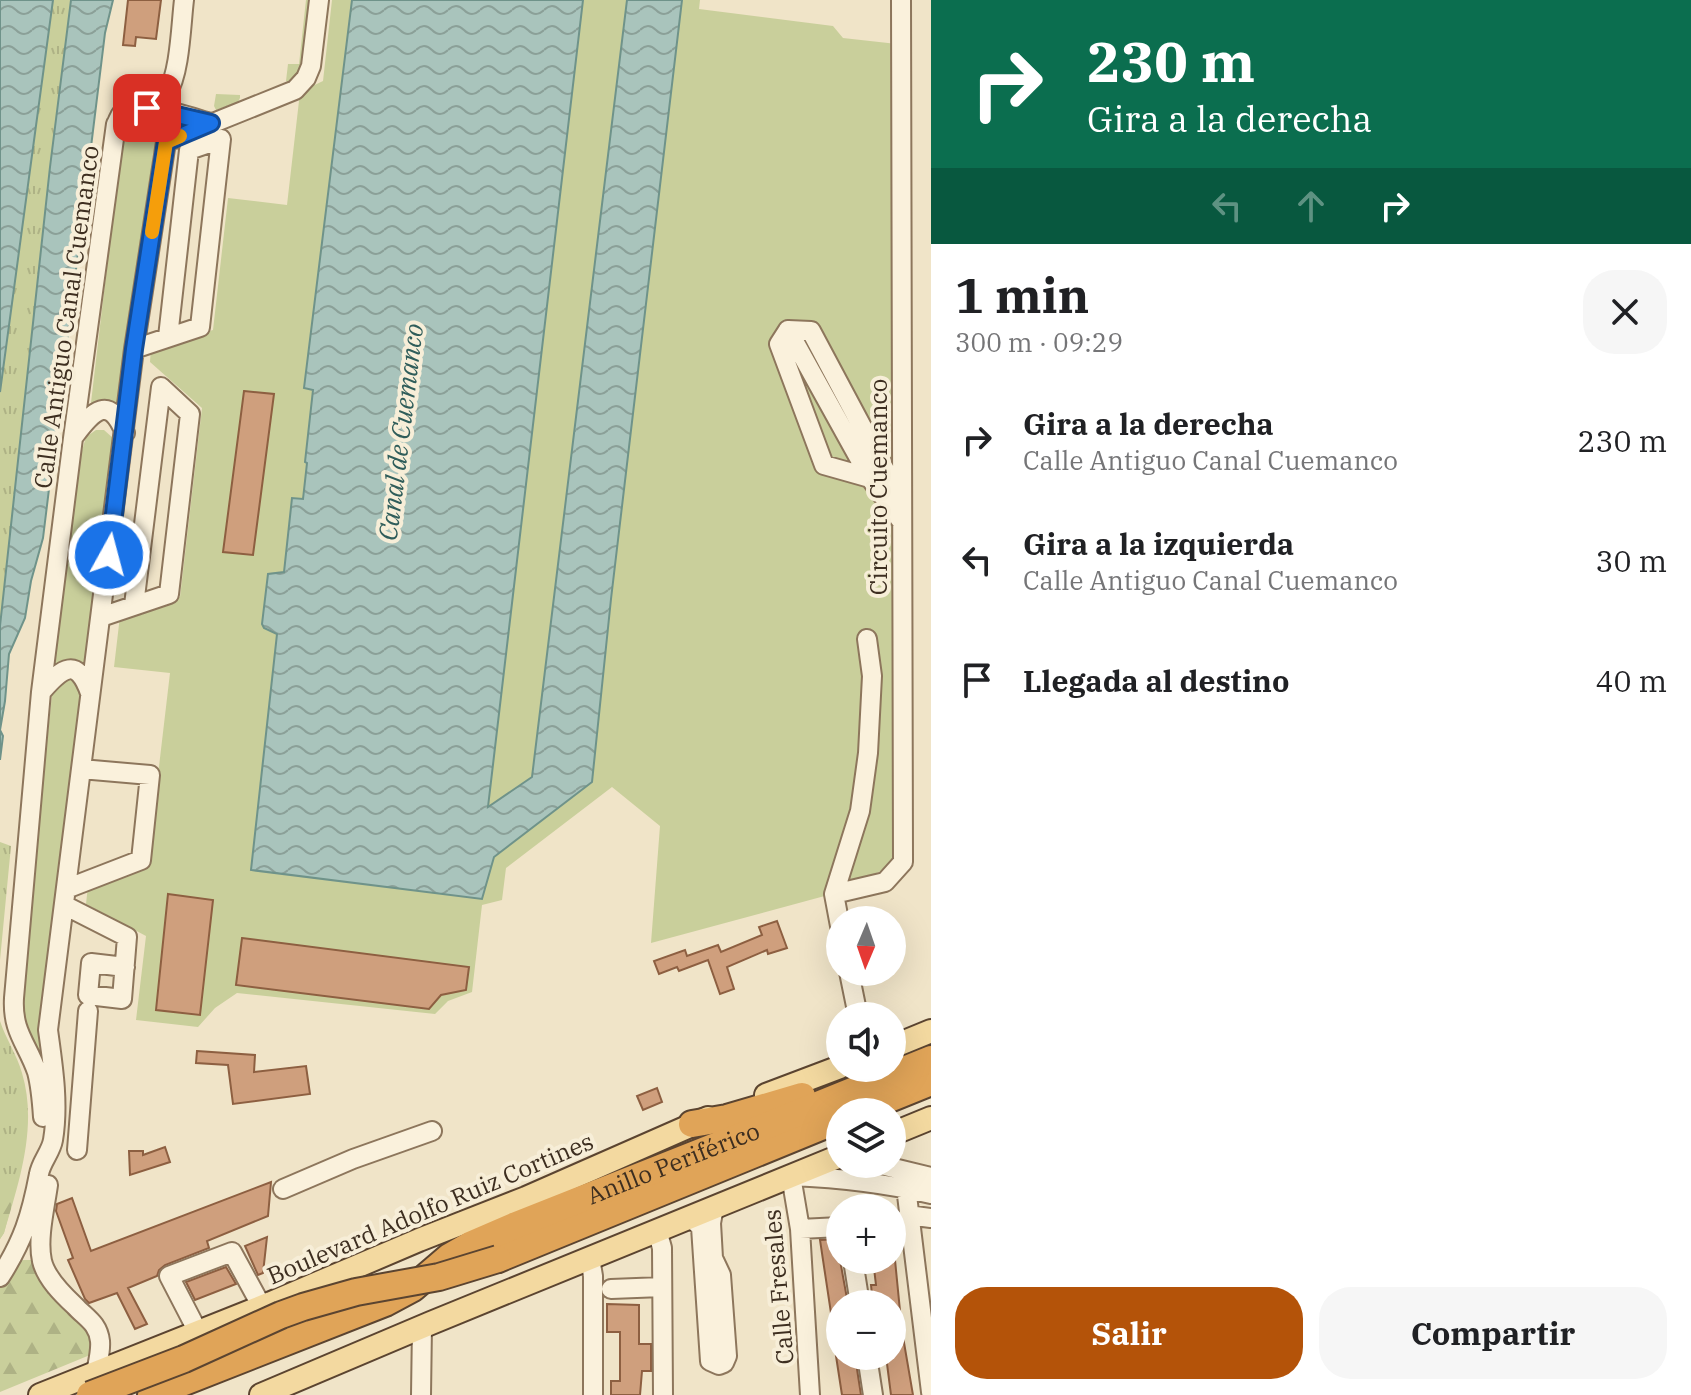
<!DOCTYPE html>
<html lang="es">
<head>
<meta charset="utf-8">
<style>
	body { margin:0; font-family:"IBM Plex Serif",serif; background:#f6f6f6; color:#202124; height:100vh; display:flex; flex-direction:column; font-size:30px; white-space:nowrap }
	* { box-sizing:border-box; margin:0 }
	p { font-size:26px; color:#757577 }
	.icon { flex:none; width:44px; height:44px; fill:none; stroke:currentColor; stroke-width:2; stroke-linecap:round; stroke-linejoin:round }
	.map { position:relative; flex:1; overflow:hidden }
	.side { display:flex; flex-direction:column; background:#fff; width:760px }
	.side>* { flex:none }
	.hud { background:#0b6e4f; color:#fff; overflow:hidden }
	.needle { width:52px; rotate:182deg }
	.tools { position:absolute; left:826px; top:906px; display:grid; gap:16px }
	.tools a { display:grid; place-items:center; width:80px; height:80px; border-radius:50%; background:#fff; box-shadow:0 8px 32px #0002; font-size:40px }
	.pin { position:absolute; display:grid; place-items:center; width:68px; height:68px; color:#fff; margin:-34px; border-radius:16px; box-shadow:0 4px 12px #0006 }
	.me { position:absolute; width:88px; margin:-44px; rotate:7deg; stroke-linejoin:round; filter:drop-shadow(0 0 6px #0008) }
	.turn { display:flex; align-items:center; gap:28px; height:168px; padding:0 24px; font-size:36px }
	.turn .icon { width:104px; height:104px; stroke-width:2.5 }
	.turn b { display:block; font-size:56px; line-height:68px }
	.lanes { display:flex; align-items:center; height:76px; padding:0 24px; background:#0003; justify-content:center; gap:40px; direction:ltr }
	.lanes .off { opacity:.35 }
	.round { display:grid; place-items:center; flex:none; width:84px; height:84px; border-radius:32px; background:#f6f6f6 }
	.headline { display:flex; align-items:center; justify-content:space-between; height:136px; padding:0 24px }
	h1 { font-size:48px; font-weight:700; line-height:60px }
	.action { display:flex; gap:16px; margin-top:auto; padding:16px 24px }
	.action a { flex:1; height:92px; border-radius:32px; background:#b45309; color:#fff; font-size:32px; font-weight:700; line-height:92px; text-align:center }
	.action a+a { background:#f6f6f6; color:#202124 }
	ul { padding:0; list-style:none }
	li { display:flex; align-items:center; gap:24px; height:120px; padding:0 24px }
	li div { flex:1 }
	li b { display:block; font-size:30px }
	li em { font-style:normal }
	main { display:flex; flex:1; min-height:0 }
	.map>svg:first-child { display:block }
	.grass { fill:url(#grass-tufts) }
	.forest { fill:url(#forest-firs) }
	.garden { fill:#c9cf9b }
	.water { fill:url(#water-waves); stroke:#6f938a; stroke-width:2 }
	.building { fill:#cf9f7d; stroke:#8d5f41; stroke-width:2 }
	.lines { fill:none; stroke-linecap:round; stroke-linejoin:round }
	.minor-casing { stroke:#8d765c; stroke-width:22 }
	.major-casing { stroke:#5b4430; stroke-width:26 }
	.highway-casing { stroke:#5b4430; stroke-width:30 }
	.minor { stroke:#faf1dc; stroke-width:18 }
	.major { stroke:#f3d9a0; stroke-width:22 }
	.highway { stroke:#e0a458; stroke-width:26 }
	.highway-bridge-casing { stroke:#5b4430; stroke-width:30; stroke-linecap:butt }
	.highway-bridge { stroke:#e0a458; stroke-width:26 }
	.route-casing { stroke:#114b97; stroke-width:20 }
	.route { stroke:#1a73e8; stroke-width:14 }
	.slow { stroke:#f59e0b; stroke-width:14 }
	.labels { text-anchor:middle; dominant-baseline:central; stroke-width:8; stroke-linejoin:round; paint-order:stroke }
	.street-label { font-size:24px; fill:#3d2e20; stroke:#f7eed8 }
	.water-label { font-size:26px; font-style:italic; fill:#2f5d5a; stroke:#f7eed8 }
</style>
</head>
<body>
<main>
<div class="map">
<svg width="931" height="1395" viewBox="0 0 931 1395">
	<defs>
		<pattern id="grass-tufts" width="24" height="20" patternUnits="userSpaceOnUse" patternTransform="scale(2)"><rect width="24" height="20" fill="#c9cf9b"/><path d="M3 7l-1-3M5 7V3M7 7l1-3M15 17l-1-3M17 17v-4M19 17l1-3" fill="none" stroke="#aeb285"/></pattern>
		<pattern id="forest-firs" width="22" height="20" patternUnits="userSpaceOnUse" patternTransform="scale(2)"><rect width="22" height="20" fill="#c9cf9b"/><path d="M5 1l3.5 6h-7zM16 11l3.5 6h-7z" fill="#aeb285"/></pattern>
		<pattern id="water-waves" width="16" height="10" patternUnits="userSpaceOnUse" patternTransform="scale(2)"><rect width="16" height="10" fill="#a9c4bc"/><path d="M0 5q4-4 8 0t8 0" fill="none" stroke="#8ba098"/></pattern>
	</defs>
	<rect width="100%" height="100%" fill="#f0e4c8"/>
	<path class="grass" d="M0,0H71L50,167L0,626Z
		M0,842L11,846L0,960Z
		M0,1021C6,1039 17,1055 22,1073C38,1126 19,1182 4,1233L0,1239Z"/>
	<path class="forest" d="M0,1182L14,1195L4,1233L0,1239Z
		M24,1260H31L36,1265L85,1322L93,1340L90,1355L0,1392V1284L17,1261Z"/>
	<path class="garden" d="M306,0H311L302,71L297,79L289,82L286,81L288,64H299Z
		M332,0H700L699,9L833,26L843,38L897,44L896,857L887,868L832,894L651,943L660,826L612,787L506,868L502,900L482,905L472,992L448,1001L435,1014L237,993L215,1008L198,1027L136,1020L146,936L86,904L88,886L148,860L170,673L114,667L120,616L180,597L202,408L150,362L151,348L213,330L228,198L287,205L299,101L298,93L323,81Z
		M216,94L240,95V98L238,102L216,110L214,106Z
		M130,114L156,123C162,135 160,141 153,153L124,417L90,411L124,122Z
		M96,430H104L113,438L115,450L87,675L51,673L78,464L86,437Z
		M72,674L84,691L47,1068L28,1031L19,1007L53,685Z"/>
	<path class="water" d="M0,0H53L0,392Z
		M71,0H113L105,33L43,538L31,581L25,618L9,654L5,701L0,730L3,736L0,760V626L50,167Z
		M352,0H583L488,807L532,777L627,0H682L611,599L592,782L494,857L482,899L251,870L277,634L264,628L262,624L268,574L284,572L292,498L303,499L307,463L305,462L313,390L304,388Z"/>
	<path class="building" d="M128,0H161L156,39L136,37L135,46L123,45Z
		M244,391L274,394L253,555L223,552Z
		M168,894L213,900L200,1015L156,1010Z
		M777,921L787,948L768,954L767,950L727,967L734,989L720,994L708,960L679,971L677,967L659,974L654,961L685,950L687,956L718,945L721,952L762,935L759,927Z
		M242,938L469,967L466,990L441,995L429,1009L236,985Z
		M197,1051L255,1055L254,1072L306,1066L310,1094L233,1104L228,1065L196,1063Z
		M657,1088L662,1102L643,1110L637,1096Z
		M165,1147L170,1162L130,1175L129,1151H143V1155Z
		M271,1182L268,1216L207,1241L209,1248L165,1265L159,1270L157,1276L128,1288L147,1324L135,1329L117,1293L89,1303L85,1299L68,1260L73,1258L56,1211L57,1204L72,1198L91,1251Z
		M267,1237L263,1273L258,1275L245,1246Z
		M840,1239V1260L848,1304H840V1332L834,1333L820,1240Z
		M873,1260H895L902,1331L913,1395H891L886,1356H892V1304H873L871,1285H876Z
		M226,1267L236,1284L195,1300L186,1282Z
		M607,1304L639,1305V1344H651V1371H642L640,1395H611V1381H620V1332H607Z
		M836,1356H855L861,1395H842Z"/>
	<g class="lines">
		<g class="minor-casing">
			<path id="minor" d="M147,108C156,104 162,101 167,93C180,74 181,24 184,0
				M788,330L870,478L902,522
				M788,330L811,331L901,500
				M788,330L779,344L824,465L870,478
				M134,349L200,327L221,139L189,150L168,337
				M75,435C93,411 109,394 125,433
				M101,617L169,594L190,414L161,387L134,605
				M42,691C62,668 77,656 90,693
				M66,889L141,860L150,775L81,769
				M834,894L860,811L868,753L872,676L867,639
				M64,905L127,937L122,999L88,995L91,963L125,967
				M840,926L834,894L885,882L903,862L901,0
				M849,972L858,1016
				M43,1117C42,1102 41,1087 37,1072C27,1043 12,1032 14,998L41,692L73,438L116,124C117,123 121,113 122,113C138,98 192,118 211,123
				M77,1150L88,1011
				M877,1164L931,1177
				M48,1185C45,1207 37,1239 42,1261C46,1278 62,1294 75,1306C86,1318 98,1323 100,1341C101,1351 98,1362 96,1372
				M906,1187L931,1392
				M283,1189L353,1159L432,1131
				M908,1215L931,1218
				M690,1217L701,1227L710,1361L719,1365L724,1363L727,1356L721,1275L713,1258L711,1223L714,1207
				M800,1229L840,1227
				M657,1230L662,1248L663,1395
				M590,1258L593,1276V1395
				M853,1260L860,1304
				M0,1277C23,1241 31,1216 39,1174C41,1162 51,1152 53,1140C59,1104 53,1066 48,1030L134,349L166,142L295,90L306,78L311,66L319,0
				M611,1289L662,1287
				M198,1332L169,1276L232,1252L262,1307
				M867,1356L873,1395
				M421,1395L422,1326
				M810,1395L800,1229L791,1176C838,1178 885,1183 931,1194"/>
		</g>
		<g class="major-casing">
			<path id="major" d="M892,1047L931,1031
				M766,1095L840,1067
				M892,1134L931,1118
				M40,1395L271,1303L419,1240L526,1198L708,1118
				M261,1395L431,1323L840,1156"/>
		</g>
		<g class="highway-casing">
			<g id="highway">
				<path d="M857,1112L931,1082"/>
				<path d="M692,1124L727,1118L802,1096"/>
				<path d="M498,1259L840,1119"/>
				<path id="s1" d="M151,1395L385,1303L413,1288L449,1257L470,1245L516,1225L766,1126L931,1059"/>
			</g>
		</g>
		<use href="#minor" class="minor"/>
		<use href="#major" class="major"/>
		<use href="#highway" class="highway"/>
		<g class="highway-bridge-casing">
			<path id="highway-bridge" d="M90,1395L184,1359L281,1315L303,1307L356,1292L439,1277L498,1259"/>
		</g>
		<use href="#highway-bridge" class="highway-bridge"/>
	</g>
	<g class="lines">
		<g class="route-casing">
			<path id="route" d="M109,555L134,349L166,142L211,123L147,108"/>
		</g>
		<use href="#route" class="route"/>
		<path class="slow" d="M152,232L166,142L180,136"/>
	</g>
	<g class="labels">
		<g class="street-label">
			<text transform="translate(66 317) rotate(-82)">Calle Antiguo Canal Cuemanco</text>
			<text transform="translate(878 487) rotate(-90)">Circuito Cuemanco</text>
			<text stroke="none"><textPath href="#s1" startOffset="574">Anillo Periférico</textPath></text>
			<text transform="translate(430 1208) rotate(-23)">Boulevard Adolfo Ruiz Cortines</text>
			<text transform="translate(778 1287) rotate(-95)">Calle Fresales</text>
		</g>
		<g class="water-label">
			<text transform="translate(400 432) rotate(-83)">Canal de Cuemanco</text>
		</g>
	</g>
</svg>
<div class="tools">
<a><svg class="needle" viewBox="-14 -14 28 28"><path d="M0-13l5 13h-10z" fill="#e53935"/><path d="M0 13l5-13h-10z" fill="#757577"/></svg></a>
<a><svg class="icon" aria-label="sound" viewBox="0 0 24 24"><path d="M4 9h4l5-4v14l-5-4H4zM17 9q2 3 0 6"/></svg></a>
<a><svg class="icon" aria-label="layers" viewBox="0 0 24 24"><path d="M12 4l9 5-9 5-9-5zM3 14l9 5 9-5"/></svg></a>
<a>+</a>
<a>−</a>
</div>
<div class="pin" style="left:147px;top:108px;background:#d93025"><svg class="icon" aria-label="arrive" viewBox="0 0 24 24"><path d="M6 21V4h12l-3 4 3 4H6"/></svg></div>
<svg class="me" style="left:109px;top:555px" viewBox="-20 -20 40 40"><circle r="17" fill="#1a73e8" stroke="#fff" stroke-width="3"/><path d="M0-11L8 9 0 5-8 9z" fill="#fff"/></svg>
</div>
<section class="side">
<div class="hud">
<div class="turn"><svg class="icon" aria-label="right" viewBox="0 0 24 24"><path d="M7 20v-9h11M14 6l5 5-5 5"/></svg><div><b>230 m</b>Gira a la derecha</div></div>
<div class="lanes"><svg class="icon off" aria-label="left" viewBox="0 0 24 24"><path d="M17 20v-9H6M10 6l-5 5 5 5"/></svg><svg class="icon off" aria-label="ahead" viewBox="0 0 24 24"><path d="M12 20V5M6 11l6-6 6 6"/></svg><svg class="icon" aria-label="right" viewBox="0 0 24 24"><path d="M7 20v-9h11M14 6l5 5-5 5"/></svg></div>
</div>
<div class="headline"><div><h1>1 min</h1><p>300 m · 09:29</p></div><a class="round"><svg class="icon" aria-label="close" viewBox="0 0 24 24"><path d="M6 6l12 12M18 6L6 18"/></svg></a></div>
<ul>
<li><svg class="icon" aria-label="right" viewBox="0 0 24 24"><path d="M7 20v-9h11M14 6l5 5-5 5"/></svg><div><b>Gira a la derecha</b><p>Calle Antiguo Canal Cuemanco</p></div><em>230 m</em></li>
<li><svg class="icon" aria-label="left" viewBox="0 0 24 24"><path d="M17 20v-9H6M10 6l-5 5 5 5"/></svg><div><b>Gira a la izquierda</b><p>Calle Antiguo Canal Cuemanco</p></div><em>30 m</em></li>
<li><svg class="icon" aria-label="arrive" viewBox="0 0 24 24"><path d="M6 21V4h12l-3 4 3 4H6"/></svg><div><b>Llegada al destino</b></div><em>40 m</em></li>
</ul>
<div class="action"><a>Salir</a><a>Compartir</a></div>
</section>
</main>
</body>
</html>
